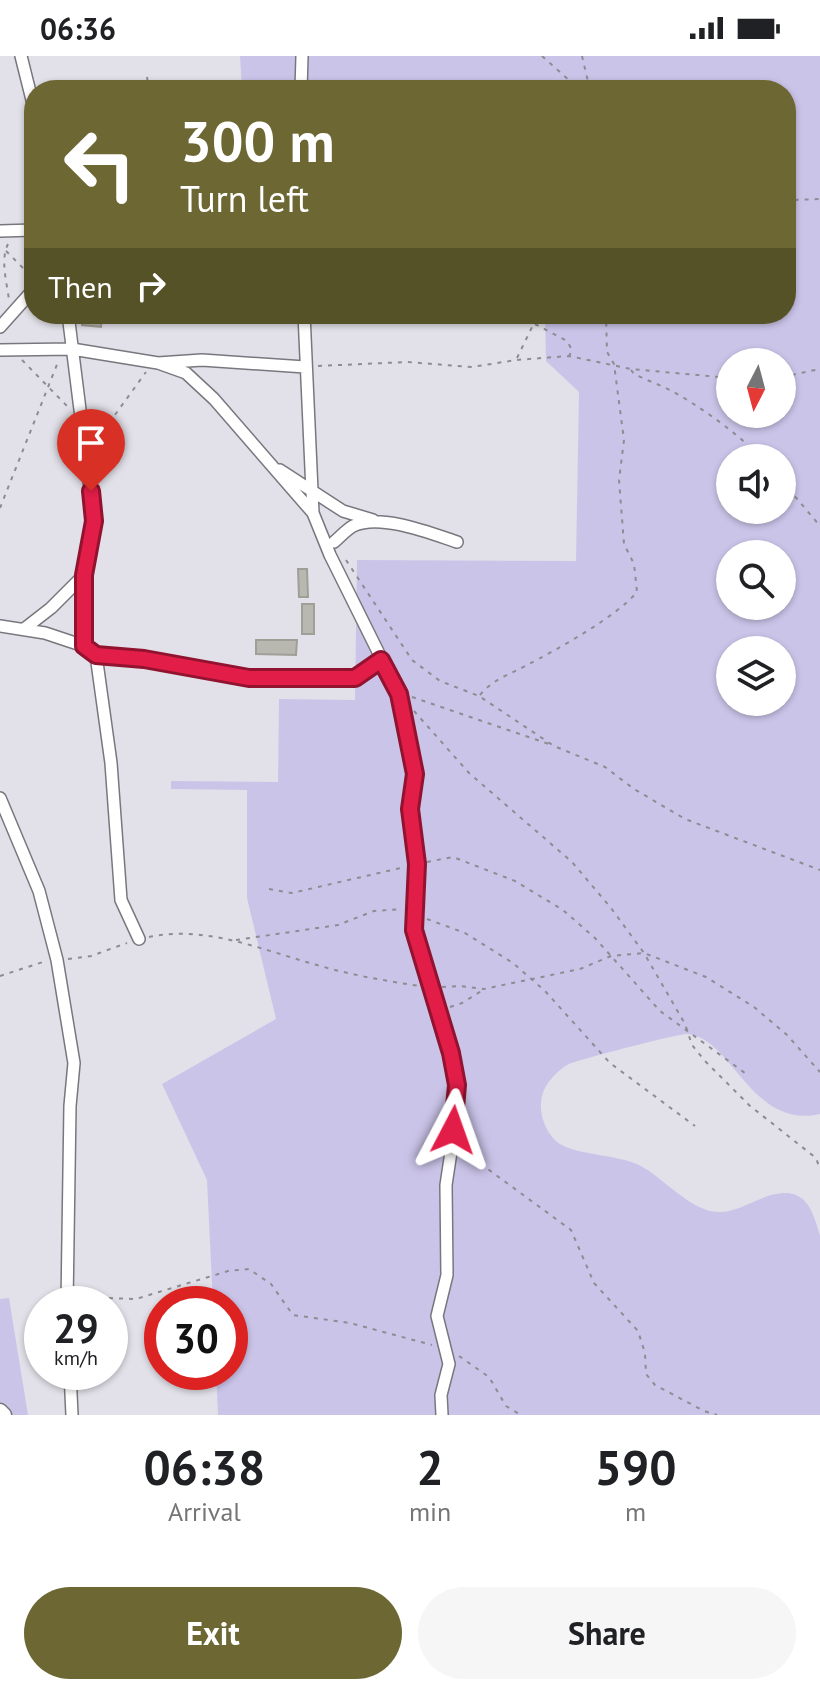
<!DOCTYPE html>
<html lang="en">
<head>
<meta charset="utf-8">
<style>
	body { margin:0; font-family:"PT Sans",sans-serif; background:#f6f6f6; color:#202124; height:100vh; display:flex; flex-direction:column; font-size:30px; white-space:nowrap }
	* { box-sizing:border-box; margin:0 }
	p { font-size:26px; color:#757577 }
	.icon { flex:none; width:44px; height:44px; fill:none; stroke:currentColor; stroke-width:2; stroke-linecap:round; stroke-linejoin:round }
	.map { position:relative; height:1359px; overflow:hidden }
	.sheet { display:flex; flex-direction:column; background:#fff; flex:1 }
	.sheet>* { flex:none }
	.top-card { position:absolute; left:24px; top:24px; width:772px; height:244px; border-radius:32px; box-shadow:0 2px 6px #0004; background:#6c6733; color:#fff; overflow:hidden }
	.needle { width:52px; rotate:186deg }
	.tools { position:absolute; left:716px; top:292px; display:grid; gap:16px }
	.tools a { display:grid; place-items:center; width:80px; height:80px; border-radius:50%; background:#fff; box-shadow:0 2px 6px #0004; font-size:40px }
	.speed { position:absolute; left:24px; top:1230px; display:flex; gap:16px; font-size:40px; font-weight:700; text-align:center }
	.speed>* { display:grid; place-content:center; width:104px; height:104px; border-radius:50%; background:#fff; box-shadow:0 2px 6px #0004; line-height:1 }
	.speed small { font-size:20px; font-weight:400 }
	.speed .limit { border:12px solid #d22; background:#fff; color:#111 }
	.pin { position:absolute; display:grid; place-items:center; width:68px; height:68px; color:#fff; margin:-82px -34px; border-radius:50% 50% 50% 0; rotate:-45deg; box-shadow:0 0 8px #0007 }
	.pin .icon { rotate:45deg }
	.me { position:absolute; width:88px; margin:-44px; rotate:4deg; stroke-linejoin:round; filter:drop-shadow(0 0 6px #0008) }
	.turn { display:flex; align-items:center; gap:28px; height:168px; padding:0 24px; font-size:36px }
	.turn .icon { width:104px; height:104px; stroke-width:2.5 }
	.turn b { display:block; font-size:56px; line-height:68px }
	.then { display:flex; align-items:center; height:76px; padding:0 24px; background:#0003; gap:16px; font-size:30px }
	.eta { display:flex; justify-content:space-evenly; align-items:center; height:136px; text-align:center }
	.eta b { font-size:48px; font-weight:600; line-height:56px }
	.primary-button { display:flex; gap:16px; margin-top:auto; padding:16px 24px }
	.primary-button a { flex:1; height:92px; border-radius:48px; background:#6c6733; color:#fff; font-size:32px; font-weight:600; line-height:92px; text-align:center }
	.primary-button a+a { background:#f6f6f6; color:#202124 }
	.status { display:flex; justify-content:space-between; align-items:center; height:56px; padding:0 40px; background:#fff; direction:ltr }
	.status svg { height:22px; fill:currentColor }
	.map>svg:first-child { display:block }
	.green { fill:#cbc4e9; fill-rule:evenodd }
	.building { fill:#b8b8b0; stroke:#9f9f97; stroke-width:2 }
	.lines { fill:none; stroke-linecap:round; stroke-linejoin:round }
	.minor-casing { stroke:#78777e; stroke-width:14 }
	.tertiary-casing { stroke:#78777e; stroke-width:17 }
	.path { stroke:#8d8c92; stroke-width:2; stroke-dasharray:4 6; stroke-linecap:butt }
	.minor { stroke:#fff; stroke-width:11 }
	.tertiary { stroke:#fff; stroke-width:14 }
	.route-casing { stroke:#92132f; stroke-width:20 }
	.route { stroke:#e11d48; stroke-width:14 }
</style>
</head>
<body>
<div class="status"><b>06:36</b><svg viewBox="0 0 49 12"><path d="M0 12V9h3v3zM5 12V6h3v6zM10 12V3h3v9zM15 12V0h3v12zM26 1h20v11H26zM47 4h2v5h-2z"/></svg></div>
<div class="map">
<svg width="820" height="1359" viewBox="0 0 820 1359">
	<rect width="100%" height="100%" fill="#e2e1e9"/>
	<path class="green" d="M240,0H820V1058C751,1074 732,981 687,978C680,977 578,1004 569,1008C558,1014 545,1027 542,1040C538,1056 545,1078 560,1088C579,1099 616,1099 637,1108C663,1120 691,1157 720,1156C744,1156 770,1130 796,1139C812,1146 815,1165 820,1179V1359H218L216,1316H230V1248H213L207,1124L162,1028L276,963L247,842V734L171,733V725L278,726L279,643L355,644L357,504L576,505L579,336L546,305L545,258H786V34H698L697,29L512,34H242ZM730,306H782V358H730ZM730,402H782V454H730ZM730,498H782V550H730ZM730,594H782V646H730Z
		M9,1242L28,1359H0V1243Z"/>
	<path class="building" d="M83,258H102L101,271L82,269Z
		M298,513H307L308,541H299Z
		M302,548H314V578H302Z
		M256,584H297L296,599L256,598Z"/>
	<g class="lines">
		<g class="minor-casing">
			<path id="minor" d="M21,0L34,52
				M301,34L302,0
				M0,175L34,174
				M68,258L94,465L84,519V590
				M304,258L313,457
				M0,271L34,233
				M0,294L72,293L158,307L202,304L305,311
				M158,307L186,317L214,343L313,457L330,499L399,638L415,718L410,753L417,808L414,874L451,997L457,1029L451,1096L446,1129L447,1219L437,1260L449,1308L441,1339L442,1359
				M280,414L343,455L373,464
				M334,486C340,481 346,474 353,470C380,457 430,477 457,486
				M0,570L45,577L84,590L96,599L144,603L249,622H355L381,604
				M24,573L51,552L84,519
				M96,599L111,707L121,844L139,883
				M0,742L39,835L57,904L74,1007L70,1050L67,1248
				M70,1316L72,1359"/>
		</g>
		<g class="tertiary-casing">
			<path id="tertiary" d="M0,1355L4,1359"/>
		</g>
		<path class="path" d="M542,0L580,34
			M582,0L590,34
			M147,21L149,34
			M786,148L791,144L820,143
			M8,188C0,204 7,227 9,244
			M6,195L29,218L30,223
			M535,268L567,285L572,294L569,300
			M517,302L534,267L520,258
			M22,304L68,351
			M318,310L407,306L472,311L516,304L569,300L631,313L730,322
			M631,314L634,318C646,324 658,328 670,334C698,349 739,378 761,402
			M782,321L820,313
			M97,394L104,374L146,316
			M782,425L820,470
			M0,452L58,306
			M346,504L412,604L440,625L479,640L554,690L605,711L634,733L685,763L820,814
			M480,639C493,623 509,619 527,609C558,593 616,561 637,536L634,508L624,488L619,424L624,384L614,308L607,296L606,258
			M412,641L549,688
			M414,655L469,717L572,806L611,852L644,897L685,968L692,989L705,1005L749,1049L816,1102L820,1113
			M427,806L453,801L515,825L563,854L595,882L660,955L745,1017
			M269,833L292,837L405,811
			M427,863L465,877L513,907L545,935L610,1007L695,1070
			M149,881C207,869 262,894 317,909C351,919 386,925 420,930
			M236,884L338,869L374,855L402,853
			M68,903L91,900L127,887
			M0,920L46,905
			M442,931L460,930L484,933L580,913L611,900L644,897L706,921L754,951L787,979L820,1016
			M450,951L462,947L483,934
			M463,1099L470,1100L571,1174L594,1227L638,1275L645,1297L646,1318L655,1329L704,1355L717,1359
			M79,1241L136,1243L228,1215L249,1213L271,1228L293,1259L350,1267L432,1289
			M459,1300L489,1321L506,1350L521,1359"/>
		<use href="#minor" class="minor"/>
		<use href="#tertiary" class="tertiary"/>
	</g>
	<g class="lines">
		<g class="route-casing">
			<path id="route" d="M91,435L94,465L84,519V590L96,599L144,603L249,622H355L381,604L399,638L415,718L410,753L417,808L414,874L451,997L457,1029L453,1074"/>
		</g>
		<use href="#route" class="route"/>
	</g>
</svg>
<div class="tools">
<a><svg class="needle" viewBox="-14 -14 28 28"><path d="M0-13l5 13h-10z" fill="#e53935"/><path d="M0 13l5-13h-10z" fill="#757577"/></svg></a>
<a><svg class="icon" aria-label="sound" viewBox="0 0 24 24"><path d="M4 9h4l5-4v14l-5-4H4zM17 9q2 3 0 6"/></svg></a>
<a><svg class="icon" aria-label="search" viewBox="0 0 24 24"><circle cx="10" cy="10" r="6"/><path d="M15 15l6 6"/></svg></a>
<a><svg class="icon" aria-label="layers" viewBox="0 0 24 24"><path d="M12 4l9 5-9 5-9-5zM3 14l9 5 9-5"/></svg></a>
</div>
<div class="speed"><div>29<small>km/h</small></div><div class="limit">30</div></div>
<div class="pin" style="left:91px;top:435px;background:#d93025"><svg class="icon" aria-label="arrive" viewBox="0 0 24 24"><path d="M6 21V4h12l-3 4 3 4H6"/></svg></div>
<svg class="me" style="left:453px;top:1074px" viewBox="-20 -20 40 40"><path d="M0-17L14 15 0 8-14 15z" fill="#e11d48" stroke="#fff" stroke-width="4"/></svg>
<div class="top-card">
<div class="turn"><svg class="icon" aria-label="left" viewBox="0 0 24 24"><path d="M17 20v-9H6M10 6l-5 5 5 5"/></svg><div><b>300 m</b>Turn left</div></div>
<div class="then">Then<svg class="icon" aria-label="right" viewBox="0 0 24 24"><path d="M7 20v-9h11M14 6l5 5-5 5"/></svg></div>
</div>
</div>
<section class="sheet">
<div class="eta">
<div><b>06:38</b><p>Arrival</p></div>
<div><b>2</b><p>min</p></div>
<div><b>590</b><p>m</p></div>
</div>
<div class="primary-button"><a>Exit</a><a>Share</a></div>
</section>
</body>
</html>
